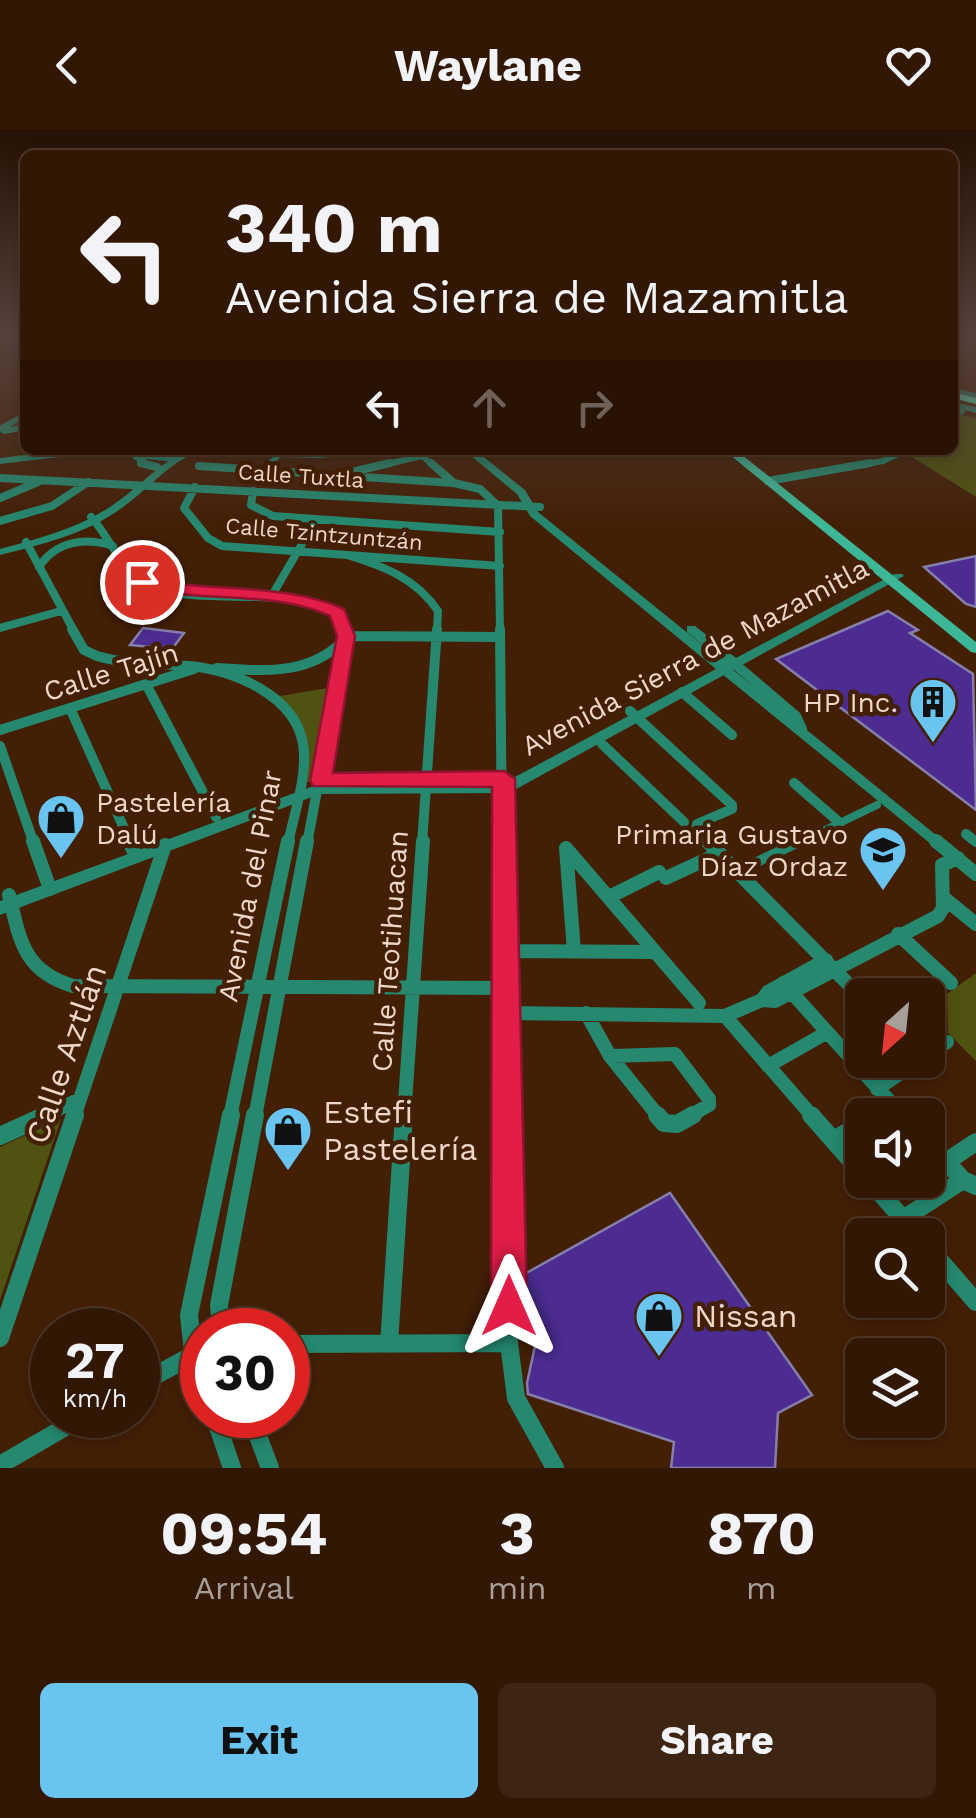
<!DOCTYPE html>
<html lang="en">
<head>
<meta charset="utf-8">
<style>
	body { margin:0; font-family:"Work Sans",sans-serif; background:#3d2413; color:#f1f3f6; height:100vh; display:flex; flex-direction:column; font-size:38px; white-space:nowrap }
	* { box-sizing:border-box; margin:0 }
	p { font-size:32px; color:#a89f9a }
	.icon { flex:none; width:55px; height:55px; fill:none; stroke:currentColor; stroke-width:2; stroke-linecap:round; stroke-linejoin:round }
	.map { position:relative; height:1338px; overflow:hidden }
	.details { display:flex; flex-direction:column; background:#321704; flex:1 }
	.details>* { flex:none }
	.banner { position:absolute; left:20px; top:20px; width:938px; height:305px; border-radius:15px; box-shadow:0 5px 15px #0003,0 0 0 2px #4d3626; background:#321704; color:#f1f3f6; overflow:hidden }
	.needle { width:65px; rotate:207deg }
	.tools { position:absolute; left:845px; top:848px; display:grid; gap:20px }
	.tools a { display:grid; place-items:center; width:100px; height:100px; border-radius:15px; background:#321704; box-shadow:0 5px 15px #0003,0 0 0 2px #4d3626; font-size:50px }
	.speed { position:absolute; left:30px; top:1178px; display:flex; gap:20px; font-size:50px; font-weight:700; text-align:center }
	.speed>* { display:grid; place-content:center; width:130px; height:130px; border-radius:50%; background:#321704; box-shadow:0 5px 15px #0003,0 0 0 2px #4d3626; line-height:1 }
	.speed small { font-size:25px; font-weight:400 }
	.speed .limit { border:15px solid #d22; background:#fff; color:#111 }
	.pin { position:absolute; display:grid; place-items:center; width:85px; height:85px; color:#fff; margin:-42px; border:5px solid #fff; border-radius:50%; box-shadow:0 2px 10px #0007 }
	.me { position:absolute; width:110px; margin:-55px; rotate:0deg; stroke-linejoin:round; filter:drop-shadow(0 0 8px #0008) }
	.turn { display:flex; align-items:center; gap:35px; height:210px; padding:0 40px; font-size:45px }
	.turn .icon { width:130px; height:130px; stroke-width:2.5 }
	.turn b { display:block; font-size:70px; line-height:85px }
	.lanes { display:flex; align-items:center; height:95px; padding:0 40px; background:#0003; justify-content:center; gap:50px; direction:ltr }
	.lanes .off { opacity:.35 }
	.eta { display:flex; justify-content:space-evenly; align-items:center; height:170px; text-align:center }
	.eta b { font-size:60px; font-weight:700; line-height:70px }
	.button { display:flex; gap:20px; margin-top:auto; padding:20px 40px }
	.button a { flex:1; height:115px; border-radius:15px; background:#69c4f0; color:#111; font-size:40px; font-weight:700; line-height:115px; text-align:center }
	.button a+a { background:#3d2413; color:#f1f3f6 }
	header { display:flex; justify-content:space-between; align-items:center; height:130px; padding:0 40px; background:#321704; font-size:45px; font-weight:700 }
	.map>svg:first-child { display:block }
	.green { fill:#4f5210 }
	.building { fill:#4c2c91; stroke:#867fab; stroke-width:2.5 }
	.lines { fill:none; stroke-linecap:round; stroke-linejoin:round }
	.pedestrian-far1 { stroke:#25886f; stroke-width:8 }
	.pedestrian { stroke:#25886f; stroke-width:10 }
	.minor-far4 { stroke:#25886f; stroke-width:6 }
	.minor-far3 { stroke:#25886f; stroke-width:8 }
	.minor-far2 { stroke:#25886f; stroke-width:10 }
	.minor-far1 { stroke:#25886f; stroke-width:14 }
	.minor { stroke:#25886f; stroke-width:18 }
	.tertiary { fill:#25886f; fill-rule:evenodd }
	.secondary { fill:#3db797; fill-rule:evenodd }
	.trunk { fill:#54ecc4; fill-rule:evenodd }
	.route { fill:#e11d48; stroke:#92132f; stroke-width:2.5 }
	.labels { text-anchor:middle; dominant-baseline:central; stroke-width:9; stroke-linejoin:round; paint-order:stroke }
	.far-street-label { font-size:22px; fill:#eed6c8; stroke:#431f06 }
	.street-label { font-size:28px; fill:#eed6c8; stroke:#431f06 }
	.poi-label { font-size:28px; fill:#eed6c8; stroke:#431f06; text-anchor:end }
	.near-street-label { font-size:32px; fill:#eed6c8; stroke:#431f06 }
	.near-poi-label { font-size:32px; fill:#eed6c8; stroke:#431f06; text-anchor:start }
</style>
</head>
<body>
<header><svg class="icon" aria-label="back" viewBox="0 0 24 24"><path d="M15 5l-7 7 7 7"/></svg>Waylane<svg class="icon" aria-label="heart" viewBox="0 0 24 24"><path d="M12 20l-8-8c-3-5 5-10 8-4 3-6 11-1 8 4z"/></svg></header>
<div class="map">
<svg width="976" height="1338" viewBox="0 0 976 1338">
	<rect width="100%" height="100%" fill="#431f06"/>
	<path class="green" d="M962,285L976,288V367L909,325L917,320H952L953,291Z
		M333,557L318,650L303,653L307,622L275,567Z
		M976,843V931L948,903L947,864Z
		M61,989L0,1170V1017Z"/>
	<path class="building" d="M976,426V477L966,474L924,437Z
		M888,481L918,500L910,503L973,544L976,680L776,529Z
		M143,498L184,503L172,519L130,515Z
		M670,1063L812,1265L778,1283L775,1338H671L674,1312L528,1264L527,1253L540,1193L521,1156V1146Z"/>
	<g class="lines">
		<path class="pedestrian-far1" d="M796,714L877,675"/>
		<path class="pedestrian" d="M738,741L801,711"/>
		<path class="minor-far4" d="M952,287L962,281
			M0,299L25,285
			M4,301L25,297
			M136,327L151,336
			M0,331L93,320L174,329
			M270,336L281,320
			M379,336L422,326L434,336
			M856,336L883,331L907,320"/>
		<path class="minor-far3" d="M141,333L157,337
			M431,333L454,353
			M199,336L454,353L480,359L498,376L500,501
			M266,341L272,333
			M356,341L390,333
			M0,348L540,377
			M768,351L870,333
			M195,357L184,378L208,408L222,416L500,436
			M253,361L251,375L273,386L500,402
			M0,368L38,352
			M91,387C109,406 118,434 139,449C184,482 278,452 338,482L344,501
			M0,391L52,376L88,352
			M26,412L74,501
			M347,425C383,436 416,448 438,481L437,501
			M39,437C56,411 85,407 113,416
			M271,467L316,390
			M0,498L61,481"/>
		<path class="minor-far2" d="M72,499L84,520L97,526C127,535 158,533 189,536C233,540 295,565 303,614C308,646 294,683 288,714
			M500,499L502,714
			M346,506L500,507
			M736,535L796,586L802,599
			M217,538C264,541 309,546 344,510
			M724,539L939,714
			M146,554L216,687
			M682,562L732,605
			M70,578L131,714
			M630,581L732,675V679L697,694L696,700L710,714
			M0,600L194,539
			M602,614L684,692
			M0,616L34,714
			M794,653L840,693
			M966,704L976,712
			M307,714L346,506L344,499
			M422,714L437,499"/>
		<path class="minor-far1" d="M33,711L50,759
			M129,711L136,726
			M502,711L506,987
			M707,711L862,868
			M936,711L976,744
			M566,718L699,873
			M566,718L574,821
			M666,748L720,723
			M9,765C20,810 23,841 73,856L506,858
			M609,767L659,742
			M944,768L976,794
			M898,804L951,853
			M505,821L654,822
			M783,853L902,985
			M762,870L768,862L826,830
			M507,883L725,886L762,870L775,871L938,786L943,778L942,735L958,728
			M586,883L610,926L659,987
			M725,886L813,987
			M928,925L947,912
			M612,926L675,924L709,969V975L688,987
			M768,936L826,903
			M877,959L920,930
			M875,985L892,975
			M41,987L80,969
			M74,987L165,715
			M230,987L288,711
			M255,987L307,711
			M404,987L423,711"/>
		<path class="minor" d="M506,985L509,1213L516,1268L555,1338
			M657,985L664,993L677,994L693,985
			M811,985L862,1043
			M0,1006L46,985
			M834,1010L862,993
			M928,1012L963,1050L976,1056
			M946,1032L976,1012
			M869,1050L917,1105
			M903,1089L963,1050
			M928,1117L976,1172
			M221,1200L219,1175L255,985
			M0,1208L75,985
			M288,1214L509,1213
			M389,1214L404,985
			M202,1250L193,1222L189,1185L231,985
			M138,1255L202,1220
			M214,1285L232,1338
			M250,1285L270,1338
			M0,1335L86,1285"/>
		<path class="tertiary" d="M952,258L976,263V269L952,263Z
			M952,272L976,277V283L952,277Z
			M187,320L320,322L375,320L370,323L320,328L191,325C165,337 147,360 123,377C87,404 43,414 0,425V419C41,408 83,397 117,372C141,355 160,333 187,320Z
			M464,320H475L525,360L538,382L726,534L687,502V496H695L736,528L894,444H902L904,446L509,663L320,664L0,785V771L319,654H502L716,539L530,386L517,364Z"/>
		<path class="secondary" d="M724,320H736L976,512V523L971,522Z"/>
		<path class="trunk" d="M952,262L976,268V274L952,268Z"/>
	</g>
	<linearGradient id="sky" x2="0" y2="1"><stop stop-color="#251103"/><stop offset="0.52" stop-color="#55423b"/><stop offset="1" stop-color="#55423b" stop-opacity="0"/></linearGradient>
	<rect width="976" height="393" fill="url(#sky)"/>
	<path class="route" d="M142,447C208,464 281,451 344,479L355,506L333,643L504,641L515,649L527,1176L522,1189L509,1194L496,1189L491,1176L492,657L313,656L310,651L337,506L330,486C271,459 198,474 135,456L133,452Z"/>
	<defs>
		<g id="building-pin" transform="scale(2.5)"><path d="M0 17L-7.5 6A9.5 9.5 0 1 1 7.5 6Z" fill="#69c4f0" stroke="#431f06"/><path d="M-4-6H4V6H1V3H-1V6H-4ZM-2.5-4.3h1.7v1.8h-1.7ZM.8-4.3h1.7v1.8H.8ZM-2.5-1h1.7V.8h-1.7ZM.8-1h1.7V.8H.8Z" fill="#111"/></g>
		<g id="shop-pin" transform="scale(2.5)"><path d="M0 17L-7.5 6A9.5 9.5 0 1 1 7.5 6Z" fill="#69c4f0" stroke="#431f06"/><path d="M-5-2.5h2.3a2.7 3.5 0 0 1 5.4 0H5L5.5 6h-11ZM-1.5-2.5h3a1.5 2.3 0 0 0-3 0Z" fill="#111"/></g>
		<g id="school-pin" transform="scale(2.5)"><path d="M0 17L-7.5 6A9.5 9.5 0 1 1 7.5 6Z" fill="#69c4f0" stroke="#431f06"/><path d="M0-5L7-2L0 1L-7-2ZM-4 1L0 2.5L4 1V4Q0 6-4 4Z" fill="#111"/></g>
	</defs>
	<g fill-rule="evenodd">
		<use href="#building-pin" x="933" y="572"/>
		<use href="#shop-pin" x="61" y="688"/>
		<use href="#school-pin" x="883" y="720"/>
		<use href="#shop-pin" x="288" y="1000"/>
		<use href="#shop-pin" x="659" y="1186"/>
	</g>
	<g class="labels">
		<g class="far-street-label">
			<text transform="translate(301 346) rotate(4)">Calle Tuxtla</text>
			<text transform="translate(324 404) rotate(5)">Calle Tzintzuntzán</text>
		</g>
		<g class="street-label">
			<text transform="translate(695 527) rotate(-28)">Avenida Sierra de Mazamitla</text>
			<text transform="translate(111 542) rotate(-17)">Calle Tajín</text>
			<text transform="translate(250 756) rotate(-79)">Avenida del Pinar</text>
			<text transform="translate(390 821) rotate(-86)">Calle Teotihuacan</text>
		</g>
		<g class="poi-label">
			<text x="898" y="572">HP Inc.</text>
			<text x="96" y="672" text-anchor="start">Pastelería<tspan x="96" dy="32">Dalú</tspan></text>
			<text x="848" y="704">Primaria Gustavo<tspan x="848" dy="32">Díaz Ordaz</tspan></text>
		</g>
		<g class="near-street-label">
			<text transform="translate(66 924) rotate(-71)">Calle Aztlán</text>
		</g>
		<g class="near-poi-label">
			<text x="323" y="982">Estefi<tspan x="323" dy="37">Pastelería</tspan></text>
			<text x="694" y="1186">Nissan</text>
		</g>
	</g>
</svg>
<div class="tools">
<a><svg class="needle" viewBox="-14 -14 28 28"><path d="M0-13l5 13h-10z" fill="#e53935"/><path d="M0 13l5-13h-10z" fill="#a89f9a"/></svg></a>
<a><svg class="icon" aria-label="sound" viewBox="0 0 24 24"><path d="M4 9h4l5-4v14l-5-4H4zM17 9q2 3 0 6"/></svg></a>
<a><svg class="icon" aria-label="search" viewBox="0 0 24 24"><circle cx="10" cy="10" r="6"/><path d="M15 15l6 6"/></svg></a>
<a><svg class="icon" aria-label="layers" viewBox="0 0 24 24"><path d="M12 4l9 5-9 5-9-5zM3 14l9 5 9-5"/></svg></a>
</div>
<div class="speed"><div>27<small>km/h</small></div><div class="limit">30</div></div>
<div class="pin" style="left:142px;top:452px;background:#d93025"><svg class="icon" aria-label="arrive" viewBox="0 0 24 24"><path d="M6 21V4h12l-3 4 3 4H6"/></svg></div>
<svg class="me" style="left:509px;top:1176px" viewBox="-20 -20 40 40"><path d="M0-17L14 15 0 8-14 15z" fill="#e11d48" stroke="#fff" stroke-width="4"/></svg>
<div class="banner">
<div class="turn"><svg class="icon" aria-label="left" viewBox="0 0 24 24"><path d="M17 20v-9H6M10 6l-5 5 5 5"/></svg><div><b>340 m</b>Avenida Sierra de Mazamitla</div></div>
<div class="lanes"><svg class="icon" aria-label="left" viewBox="0 0 24 24"><path d="M17 20v-9H6M10 6l-5 5 5 5"/></svg><svg class="icon off" aria-label="ahead" viewBox="0 0 24 24"><path d="M12 20V5M6 11l6-6 6 6"/></svg><svg class="icon off" aria-label="right" viewBox="0 0 24 24"><path d="M7 20v-9h11M14 6l5 5-5 5"/></svg></div>
</div>
</div>
<section class="details">
<div class="eta">
<div><b>09:54</b><p>Arrival</p></div>
<div><b>3</b><p>min</p></div>
<div><b>870</b><p>m</p></div>
</div>
<div class="button"><a>Exit</a><a>Share</a></div>
</section>
</body>
</html>
